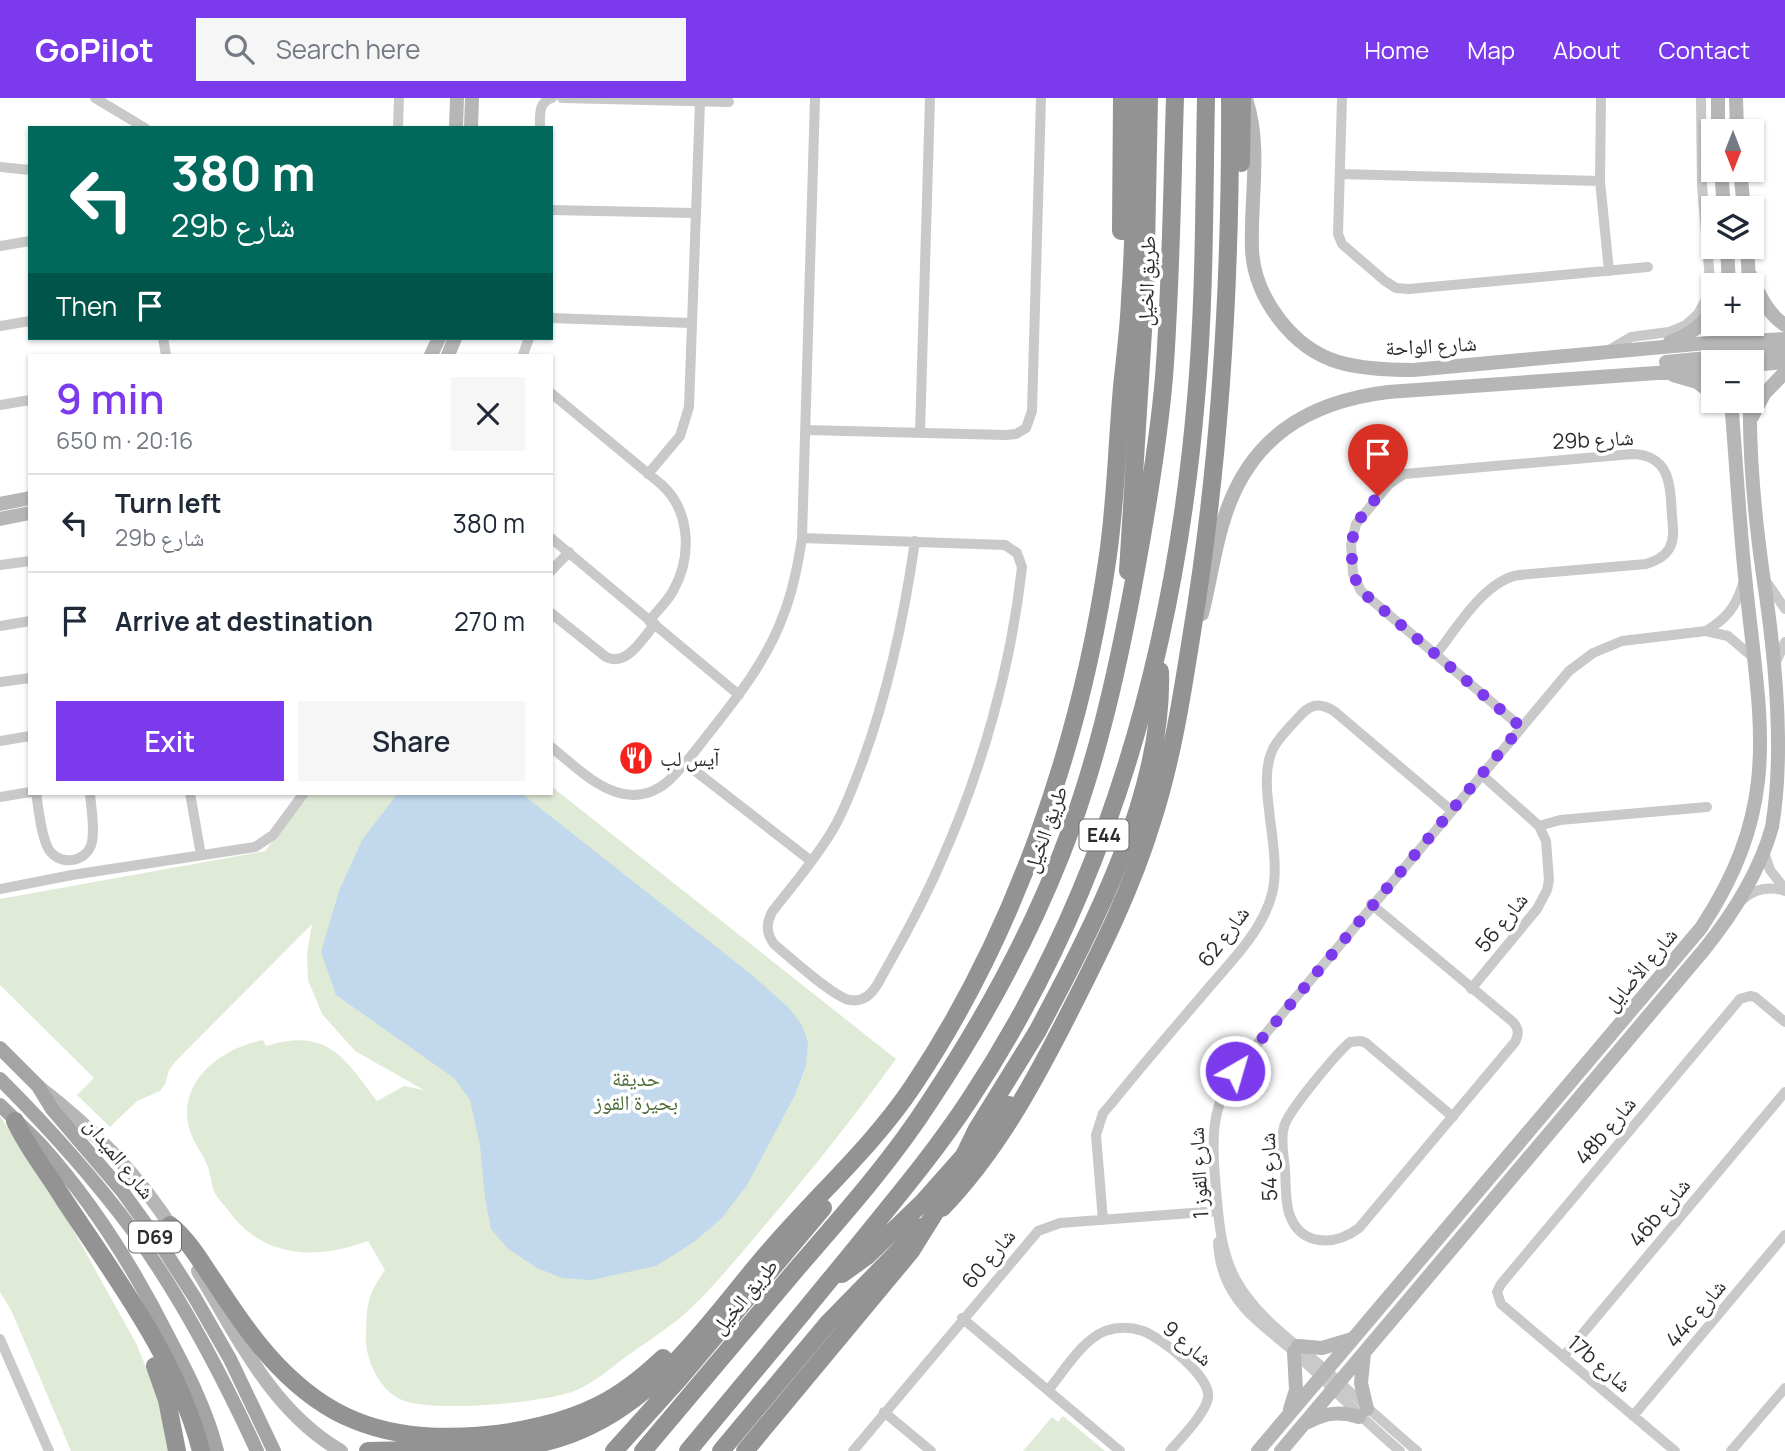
<!DOCTYPE html>
<html lang="en">
<head>
<meta charset="utf-8">
<style>
	body { margin:0; font-family:Manrope,"Noto Naskh Arabic",sans-serif; background:#f6f6f7; color:#1f2937; height:100vh; display:flex; flex-direction:column; font-size:26px; white-space:nowrap }
	* { box-sizing:border-box; margin:0 }
	p { font-size:23px; color:#747a83 }
	.icon { flex:none; width:38px; height:38px; fill:none; stroke:currentColor; stroke-width:2; stroke-linecap:round; stroke-linejoin:round }
	.map { position:relative; flex:1; overflow:hidden }
	.drawer { position:absolute; left:28px; top:256px; width:525px; height:441px; display:flex; flex-direction:column; background:#fff; border-radius:0px; box-shadow:0 2px 5px #0004 }
	.drawer>* { flex:none }
	.guide { position:absolute; left:28px; top:28px; width:525px; height:214px; border-radius:0px; box-shadow:0 2px 5px #0004; background:#00695c; color:#fff; overflow:hidden }
	.needle { width:46px; rotate:180deg }
	.fabs { position:absolute; left:1701px; top:21px; display:grid; gap:14px }
	.fabs a { display:grid; place-items:center; width:63px; height:63px; border-radius:0px; background:#fff; box-shadow:0 2px 5px #0004; font-size:35px }
	.pin { position:absolute; display:grid; place-items:center; width:60px; height:60px; color:#fff; margin:-72px -30px; border-radius:50% 50% 50% 0; rotate:-45deg; box-shadow:0 0 7px #0007 }
	.pin .icon { rotate:45deg }
	.me { position:absolute; width:77px; margin:-38px; rotate:38deg; stroke-linejoin:round; filter:drop-shadow(0 0 5px #0008) }
	.turn { display:flex; align-items:center; gap:24px; height:147px; padding:0 28px; font-size:32px }
	.turn .icon { width:91px; height:91px; stroke-width:2.5 }
	.turn b { display:block; font-size:49px; line-height:60px }
	.then { display:flex; align-items:center; height:66px; padding:0 28px; background:#0003; gap:14px; font-size:26px }
	.round { display:grid; place-items:center; flex:none; width:74px; height:74px; border-radius:0px; background:#f6f6f7 }
	.headline { display:flex; align-items:center; justify-content:space-between; height:119px; padding:0 28px }
	h1 { font-size:42px; font-weight:600; line-height:52px; color:#7c3aed }
	.primary-button { display:flex; gap:14px; margin-top:auto; padding:14px 28px }
	.primary-button a { flex:1; height:80px; border-radius:0px; background:#7c3aed; color:#fff; font-size:28px; font-weight:600; line-height:80px; text-align:center }
	.primary-button a+a { background:#f6f6f7; color:#1f2937 }
	ul { padding:0; list-style:none }
	li { display:flex; align-items:center; gap:21px; height:98px; padding:0 28px; border-top:2px solid #e0e1e3 }
	li div { flex:1 }
	li b { display:block; font-size:26px }
	li em { font-style:normal }
	header { display:flex; align-items:center; gap:42px; box-sizing:border-box; height:98px; padding:0 35px; background:#7c3aed; color:#fff }
	header strong { font-size:33px }
	nav { display:flex; gap:38px; margin-inline-start:auto; font-size:24px }
	.search { width:490px; height:63px; background:#f6f6f7; display:flex; align-items:center; gap:18px; box-sizing:border-box; padding:0 24px; border-radius:0px; color:#747a83; font-size:26px }
	.map>svg:first-child { display:block }
	.green { fill:#e0ebd7 }
	.water { fill:#c1d8ed }
	.lines { fill:none; stroke-linecap:round; stroke-linejoin:round }
	.street { stroke:#c9c9c9; stroke-width:10 }
	.secondary { stroke:#b6b6b6; stroke-width:14 }
	.primary { stroke:#a4a4a4; stroke-width:14 }
	.highway { stroke:#939393; stroke-width:18 }
	.highway-bridge { stroke:#939393; stroke-width:18 }
	.route { stroke:#7c3aed; stroke-width:12; stroke-dasharray:0 21.6 }
	.labels { text-anchor:middle; dominant-baseline:central; stroke-width:7; stroke-linejoin:round; paint-order:stroke }
	.shield { fill:#fff; stroke:#6b6b6b; stroke-width:2 }
	.shield-label { font-size:19px; font-weight:bold; fill:#2c2c2c }
	.street-label { font-size:21px; fill:#2c2c2c; stroke:#fff }
	.poi-label { font-size:21px; fill:#2c2c2c; stroke:#fff; text-anchor:start }
	.park-label { font-size:21px; fill:#496b36; stroke:#fff }
</style>
</head>
<body>
<header>
<strong>GoPilot</strong>
<div class="search"><svg class="icon" aria-label="search" viewBox="0 0 24 24"><circle cx="10" cy="10" r="6"/><path d="M15 15l6 6"/></svg>Search here</div>
<nav><a>Home</a><a>Map</a><a>About</a><a>Contact</a></nav>
</header>
<div class="map">
<svg width="1785" height="1353" viewBox="0 0 1785 1353">
	<rect width="100%" height="100%" fill="#fff"/>
	<path class="green" d="M551,688L896,961C851,1023 804,1082 755,1139C731,1167 707,1197 679,1221C662,1234 644,1246 627,1258C612,1269 596,1283 579,1291C550,1305 431,1315 402,1302C379,1292 364,1260 366,1236C367,1206 367,1198 385,1172L368,1143C316,1162 263,1161 228,1112C224,1107 218,1101 215,1095C211,1087 211,1077 208,1069C203,1055 193,1045 189,1030C177,983 222,950 263,942L266,948C327,929 344,959 377,1003L404,988L424,992L355,953L322,916L308,882L307,856L312,826L175,964L169,972L165,986L160,993L137,1003L110,1029L77,997L94,980L0,887V801L265,753L310,695H551Z
		M0,1018L60,1108L137,1247L164,1314L171,1353H71L12,1214L0,1194Z
		M1063,1318L1105,1353H1023L1052,1319L1058,1324Z"/>
	<path class="water" d="M398,695H521L752,877L789,910L802,927L808,944L806,967L795,997L747,1087L722,1120L694,1144L656,1168L591,1182L562,1180L537,1170L507,1150L491,1131L485,1100L480,1047L470,1002L454,980L336,897L321,854L339,793L362,742Z"/>
	<g class="lines">
		<path class="street" d="M95,0L145,30
			M562,0L729,4
			M1342,0L1338,136L1342,146L1385,183L1396,190L1409,191L1648,169
			M1601,0L1600,83L1609,173
			M398,30L399,0
			M540,30C540,17 538,4 552,0
			M0,69L30,72
			M1340,76L1600,83
			M551,112L694,115
			M0,148L30,143
			M551,220L691,225
			M0,228L30,223
			M163,240L166,257
			M1609,252L1631,239L1669,234L1686,227L1698,216L1708,198L1710,182L1702,87L1701,0
			M523,257L529,240
			M551,295L662,387C691,414 692,459 673,493C667,504 657,513 649,523
			M0,307L30,302
			M806,332L1006,337L1016,336L1026,330L1032,313L1041,0
			M920,335L930,0
			M648,376L680,338L689,309L700,4
			M551,440L739,597
			M802,440L1005,447L1017,455L1022,469C1011,571 981,675 939,768C921,809 899,848 877,887C871,897 862,904 850,902C835,900 788,858 774,846C766,835 766,826 772,814C792,788 815,762 832,733C845,712 853,688 862,665C889,592 904,520 915,443
			M0,467L30,463
			M551,473L569,454
			M1768,486L1785,511
			M551,515L606,559C627,569 642,541 655,526
			M0,528L30,523
			M1706,533C1726,521 1736,509 1743,486
			M1437,555C1457,530 1485,482 1519,477L1646,466C1655,463 1663,460 1669,451C1675,441 1673,429 1672,418C1670,388 1671,357 1632,356L1404,376L1389,386L1356,426L1351,447L1353,476L1361,493L1521,629
			M1776,564L1785,544
			M0,584L30,580
			M0,643L30,638
			M551,649C574,667 602,697 633,697C645,697 658,692 667,684C682,671 694,654 706,639C736,601 766,564 783,518C793,493 798,467 802,440L815,0
			M685,665L811,763
			M36,695C39,712 40,732 47,748C56,769 87,766 92,744C95,729 91,710 90,695
			M190,695L201,757
			M0,699L30,694
			M1539,728L1560,722L1707,709
			M1764,754L1770,772L1785,791
			M0,791L72,777L255,749L273,737L304,695
			M1742,802C1754,791 1769,788 1785,793
			M1371,806L1513,924C1519,931 1519,936 1515,944L1359,1130C1335,1148 1300,1149 1289,1115C1285,1102 1286,1086 1285,1072C1284,1058 1280,1042 1284,1029C1287,1014 1337,955 1350,944L1361,943L1366,945L1453,1019
			M1471,891L1537,811L1547,792L1549,782L1546,743L1539,728L1482,677
			M1103,1122L1096,1037L1103,1015L1111,1006C1140,970 1170,935 1200,900C1226,868 1261,837 1272,796C1283,752 1256,689 1272,653C1277,641 1289,630 1298,620C1309,607 1318,603 1334,613L1452,713
			M1218,1144C1219,1165 1224,1182 1236,1199C1252,1222 1274,1236 1294,1254C1330,1287 1363,1322 1400,1353
			M962,1220L1120,1353
			M0,1241L49,1353
			M1563,1259L1785,994
			M1049,1291C1065,1272 1081,1243 1105,1233C1117,1229 1131,1229 1143,1233C1161,1240 1212,1279 1208,1300C1205,1316 1181,1340 1170,1353
			M884,1314L931,1353
			M1633,1318L1785,1137
			M853,1353L1038,1133L1060,1125L1218,1113
			M1417,1353C1386,1327 1356,1299 1326,1272C1295,1245 1256,1219 1236,1182C1219,1151 1218,1113 1215,1079C1211,1031 1213,1004 1242,964L1569,573L1593,555L1622,543L1706,533L1728,538L1755,561
			M1675,1353L1501,1206L1497,1194L1501,1186L1740,901L1750,898L1755,899L1785,924
			M1731,1353L1785,1290"/>
		<path class="secondary" d="M1736,0L1737,33
			M1246,1C1262,49 1250,101 1252,151C1254,199 1292,250 1338,264C1362,271 1388,272 1413,272L1696,246L1785,241
			M456,30L457,0
			M471,30L472,0
			M1718,33V0
			M1721,72L1724,110
			M1740,72L1744,110
			M1727,149L1729,187
			M1747,149L1749,182
			M1749,175C1759,195 1766,215 1785,227
			M1670,244C1688,238 1704,227 1713,209
			M1729,252L1730,226
			M1749,252L1750,226
			M431,257L439,240
			M448,257L455,240
			M1735,260L1749,255L1785,251
			M1666,264L1728,258L1750,243
			M1752,267L1785,264
			M1673,277L1697,284L1713,296
			M1752,319L1764,296L1785,274
			M0,406L30,400
			M0,421L30,415
			M1202,516C1210,485 1214,452 1224,421C1249,340 1307,304 1388,294L1713,271
			M39,989C90,1028 141,1079 175,1135
			M198,1173C238,1239 272,1313 341,1353
			M1298,1248L1322,1250L1352,1241
			M1364,1255L1361,1285L1367,1311
			M1290,1311L1296,1292L1294,1254
			M1308,1324C1325,1315 1340,1313 1359,1319
			M1258,1353L1701,830C1785,703 1759,621 1745,478C1739,420 1736,361 1731,303
			M1281,1353L1703,853C1733,816 1759,776 1772,729C1785,652 1775,555 1763,477C1755,420 1749,360 1750,303"/>
		<path class="primary" d="M0,950L38,988L52,1011L122,1093L161,1147L195,1200L230,1261L274,1353
			M0,981C48,1029 93,1079 134,1134C183,1202 222,1277 257,1353
			M0,1007C14,1021 29,1034 42,1048C93,1105 135,1172 169,1240C188,1276 207,1313 217,1353"/>
		<path class="highway" d="M1241,65L1242,0
			M1121,133L1122,0
			M1128,473L1145,201L1149,0
			M1037,934C1093,829 1164,694 1160,573
			M15,1023C28,1051 47,1074 63,1100C115,1179 177,1260 201,1353
			M942,1110C997,1053 1034,984 1070,913C1101,852 1132,790 1152,724C1172,662 1182,598 1192,534C1221,358 1231,179 1230,0
			M170,1127C187,1141 198,1159 210,1177C231,1208 251,1240 277,1267C299,1290 324,1310 354,1322C423,1351 533,1340 599,1307C623,1295 644,1278 663,1260
			M842,1176L867,1158L923,1104L1009,1007
			M155,1268L167,1302L177,1353
			M368,1353L508,1350
			M496,1353C525,1349 554,1344 581,1332C664,1297 714,1216 771,1151C818,1096 873,1048 913,988C1017,833 1082,640 1108,457C1116,401 1117,345 1122,289C1125,259 1129,230 1130,201C1135,134 1135,67 1136,0
			M614,1353L679,1281L823,1110
			M643,1353C695,1291 747,1230 799,1168C845,1115 892,1062 930,1003C981,926 1027,843 1061,757C1095,671 1116,579 1133,488C1146,418 1158,349 1164,279C1171,186 1172,93 1175,0
			M688,1353C743,1287 797,1222 851,1156C892,1105 934,1056 970,1001C1109,790 1175,550 1196,301C1205,201 1204,100 1206,0
			M721,1353L828,1225L922,1129"/>
		<path class="highway-bridge" d="M745,1353L911,1153L941,1105L977,1031L1037,934"/>
	</g>
	<g class="lines">
		<path class="route" d="M1235,973L1521,629L1361,493C1355,483 1353,473 1352,461C1350,430 1359,420 1378,398"/>
	</g>
	<defs>
		<g id="restaurant-disc" transform="scale(1.75)"><circle r="9.5" fill="#f4231d" stroke="#fff"/><path d="M-5-6h1v4h1v-4h1v4h1v-4h1v5L-1.5 .5V6h-2V.5L-5-1ZM5-6V6H3V1.5H1.5Q1.5-4 5-6Z" fill="#fff"/></g>
	</defs>
	<g fill-rule="evenodd">
		<use href="#restaurant-disc" x="636" y="660"/>
	</g>
	<g class="labels">
		<g class="shield">
			<rect x="1079.5" y="721.5" width="49" height="31" rx="5"/>
			<rect x="129" y="1123.5" width="52" height="31" rx="5"/>
		</g>
		<g class="shield-label">
			<text x="1104" y="737">E44</text>
			<text x="155" y="1139">D69</text>
		</g>
		<g class="street-label">
			<text transform="translate(1146 183) rotate(-88)">طريق الخيل</text>
			<text transform="translate(1431 247) rotate(-3)">شارع الواحة</text>
			<text transform="translate(1593 341) rotate(-3)">29b شارع</text>
			<text transform="translate(1045 731) rotate(-70)">طريق الخيل</text>
			<text transform="translate(1501 824) rotate(-51)">شارع 56</text>
			<text transform="translate(1223 838) rotate(-53)">شارع 62</text>
			<text transform="translate(1640 871) rotate(-50)">شارع الأصايل</text>
			<text transform="translate(1605 1032) rotate(-50)">48b شارع</text>
			<text transform="translate(120 1060) rotate(51)">شارع الميدان</text>
			<text transform="translate(1268 1069) rotate(-92)">شارع 54</text>
			<text transform="translate(1198 1075) rotate(-93)">شارع القوز 1</text>
			<text transform="translate(1659 1114) rotate(-50)">46b شارع</text>
			<text transform="translate(988 1160) rotate(-50)">شارع 60</text>
			<text transform="translate(744 1198) rotate(-50)">طريق الخيل</text>
			<text transform="translate(1695 1215) rotate(-50)">44c شارع</text>
			<text transform="translate(1188 1245) rotate(40)">شارع 9</text>
			<text transform="translate(1600 1265) rotate(40)">17b شارع</text>
		</g>
		<g class="poi-label">
			<text x="660" y="660">آيس لب</text>
		</g>
		<g class="park-label">
			<text x="636" y="980">حديقة<tspan x="636" dy="24">بحيرة القوز</tspan></text>
		</g>
	</g>
</svg>
<div class="fabs">
<a><svg class="needle" viewBox="-14 -14 28 28"><path d="M0-13l5 13h-10z" fill="#e53935"/><path d="M0 13l5-13h-10z" fill="#747a83"/></svg></a>
<a><svg class="icon" aria-label="layers" viewBox="0 0 24 24"><path d="M12 4l9 5-9 5-9-5zM3 14l9 5 9-5"/></svg></a>
<a>+</a>
<a>−</a>
</div>
<div class="pin" style="left:1378px;top:398px;background:#d93025"><svg class="icon" aria-label="arrive" viewBox="0 0 24 24"><path d="M6 21V4h12l-3 4 3 4H6"/></svg></div>
<svg class="me" style="left:1235px;top:973px" viewBox="-20 -20 40 40"><circle r="17" fill="#7c3aed" stroke="#fff" stroke-width="3"/><path d="M0-11L8 9 0 5-8 9z" fill="#fff"/></svg>
<div class="guide">
<div class="turn"><svg class="icon" aria-label="left" viewBox="0 0 24 24"><path d="M17 20v-9H6M10 6l-5 5 5 5"/></svg><div><b>380 m</b>29b شارع</div></div>
<div class="then">Then<svg class="icon" aria-label="arrive" viewBox="0 0 24 24"><path d="M6 21V4h12l-3 4 3 4H6"/></svg></div>
</div>
<section class="drawer">
<div class="headline"><div><h1>9 min</h1><p>650 m · 20:16</p></div><a class="round"><svg class="icon" aria-label="close" viewBox="0 0 24 24"><path d="M6 6l12 12M18 6L6 18"/></svg></a></div>
<ul>
<li><svg class="icon" aria-label="left" viewBox="0 0 24 24"><path d="M17 20v-9H6M10 6l-5 5 5 5"/></svg><div><b>Turn left</b><p>29b شارع</p></div><em>380 m</em></li>
<li><svg class="icon" aria-label="arrive" viewBox="0 0 24 24"><path d="M6 21V4h12l-3 4 3 4H6"/></svg><div><b>Arrive at destination</b></div><em>270 m</em></li>
</ul>
<div class="primary-button"><a>Exit</a><a>Share</a></div>
</section>
</div>
</body>
</html>
